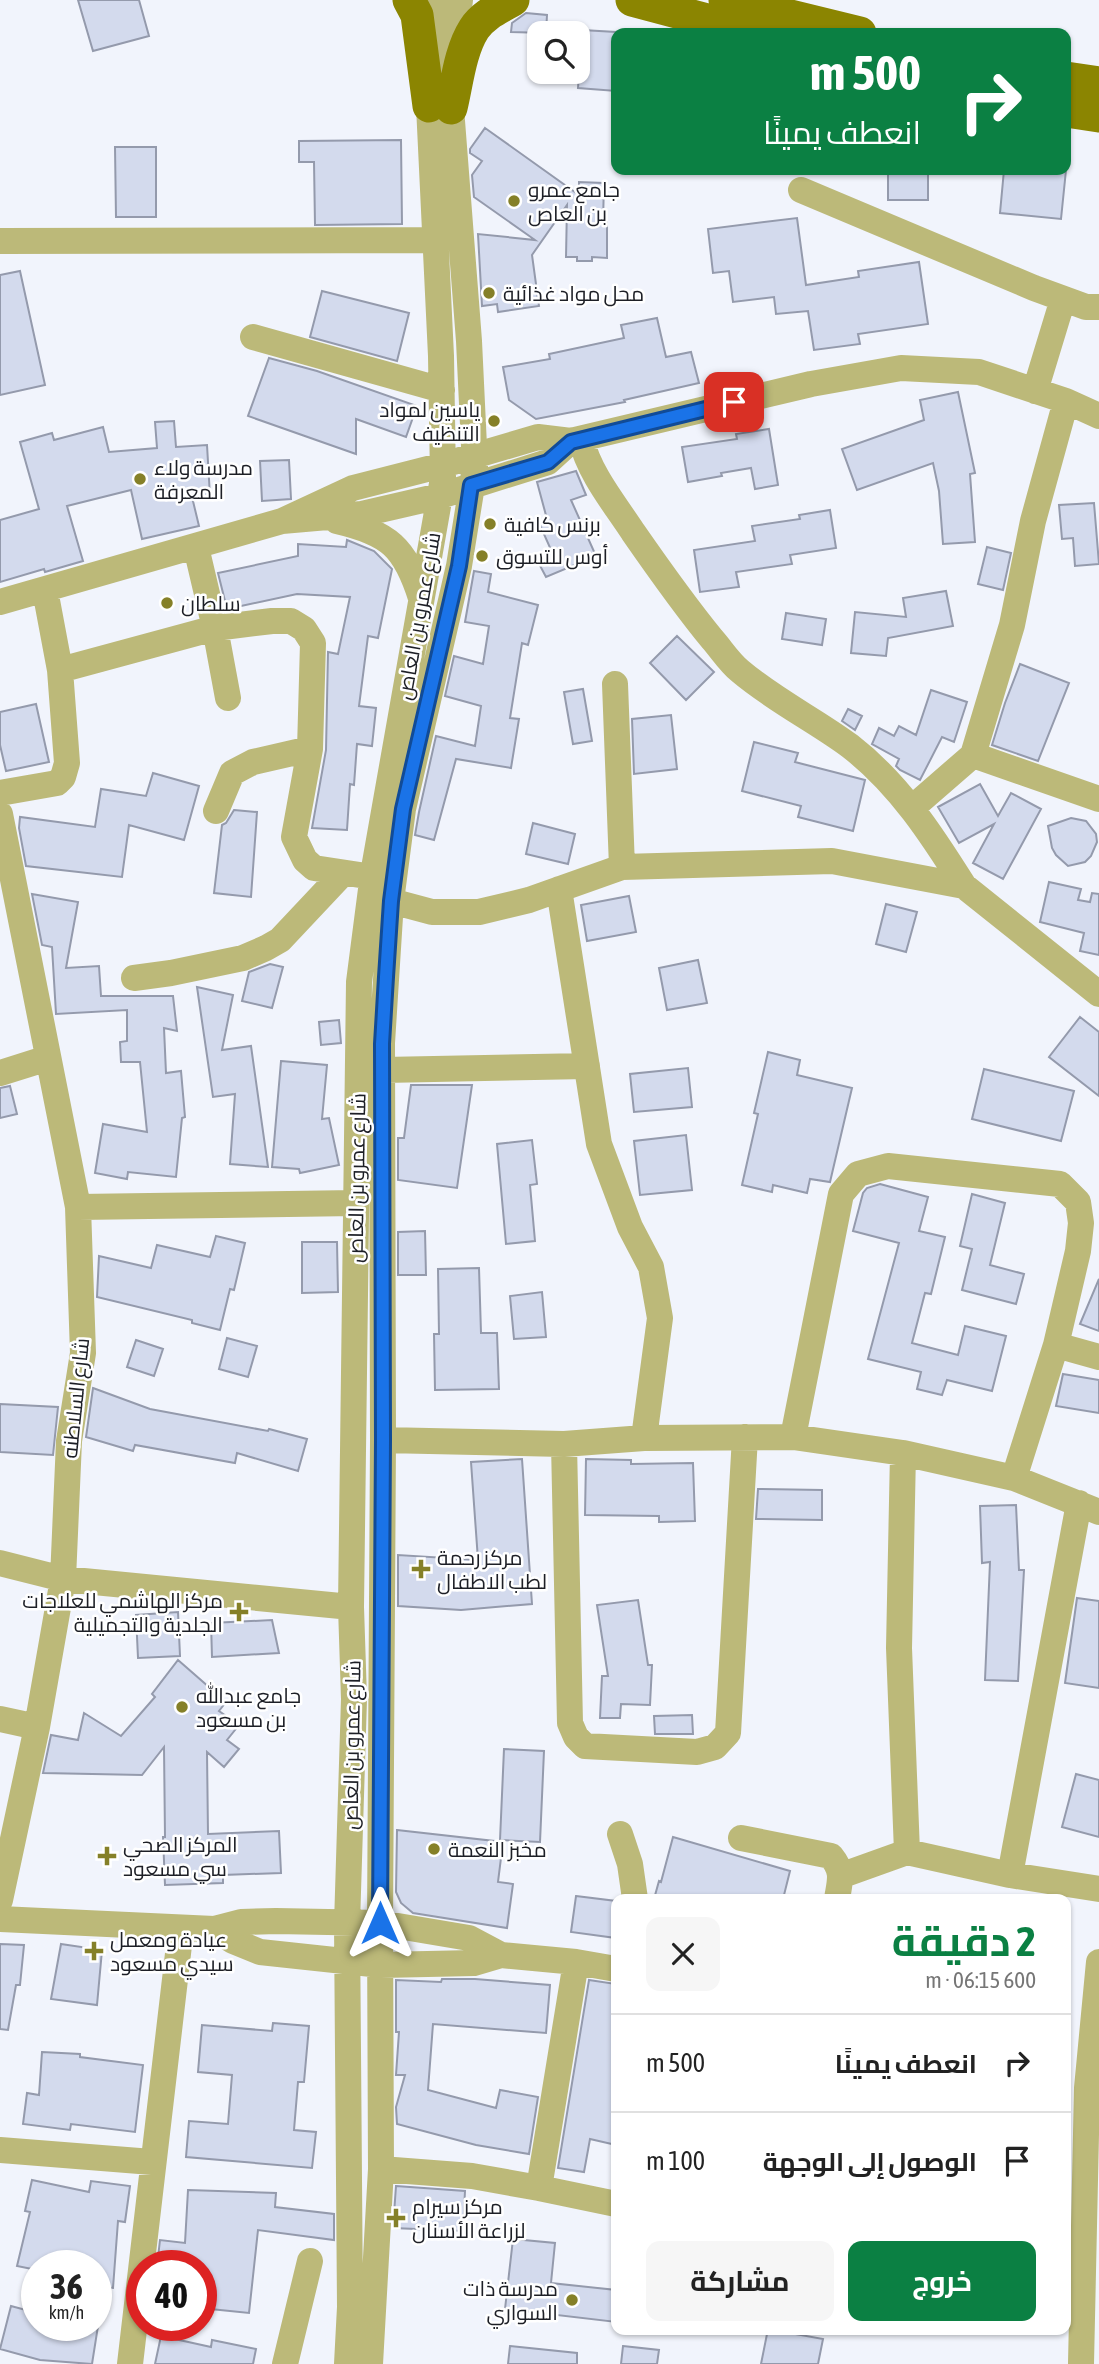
<!DOCTYPE html>
<html lang="ar">
<head>
<meta charset="utf-8">
<style>
	body { margin:0; font-family:"Asap Condensed",Cairo,sans-serif; background:#f6f6f6; color:#222; direction:rtl; height:100vh; display:flex; flex-direction:column; font-size:26px; white-space:nowrap }
	* { box-sizing:border-box; margin:0 }
	p { font-size:23px; color:#767676 }
	.icon { flex:none; width:38px; height:38px; fill:none; stroke:currentColor; stroke-width:2; stroke-linecap:round; stroke-linejoin:round }
	.map { position:relative; flex:1; overflow:hidden; direction:ltr }
	.drawer { position:absolute; left:611px; top:1894px; width:460px; height:441px; display:flex; flex-direction:column; background:#fff; border-radius:14px; box-shadow:0 2px 5px #0004; direction:rtl }
	.drawer>* { flex:none }
	.banner { position:absolute; left:611px; top:28px; width:460px; height:147px; border-radius:14px; box-shadow:0 2px 5px #0004; direction:rtl; background:#0b8043; color:#fff; overflow:hidden }
	.fabs { position:absolute; left:527px; top:21px; display:grid; gap:14px }
	.fabs a { display:grid; place-items:center; width:63px; height:63px; border-radius:14px; background:#fff; box-shadow:0 2px 5px #0004; font-size:35px }
	.speed { position:absolute; left:21px; top:2250px; display:flex; gap:14px; font-size:35px; font-weight:700; text-align:center }
	.speed>* { display:grid; place-content:center; width:91px; height:91px; border-radius:50%; background:#fff; box-shadow:0 2px 5px #0004; line-height:1 }
	.speed small { font-size:18px; font-weight:400 }
	.speed .limit { border:10px solid #d22; background:#fff; color:#111 }
	.pin { position:absolute; display:grid; place-items:center; width:60px; height:60px; color:#fff; margin:-30px; border-radius:14px; box-shadow:0 4px 10px #0006 }
	.me { position:absolute; width:77px; margin:-38px; rotate:0deg; stroke-linejoin:round; filter:drop-shadow(0 0 5px #0008) }
	.turn { display:flex; align-items:center; gap:24px; height:147px; padding:0 35px; font-size:32px }
	.turn .icon { width:91px; height:91px; stroke-width:2.5 }
	.turn b { display:block; font-size:49px; line-height:60px }
	.round { display:grid; place-items:center; flex:none; width:74px; height:74px; border-radius:14px; background:#f6f6f6 }
	.summary { display:flex; align-items:center; justify-content:space-between; height:119px; padding:0 35px }
	h1 { font-size:42px; font-weight:700; line-height:52px; color:#0b8043 }
	.cta { display:flex; gap:14px; margin-top:auto; padding:14px 35px }
	.cta a { flex:1; height:80px; border-radius:14px; background:#0b8043; color:#fff; font-size:28px; font-weight:700; line-height:80px; text-align:center }
	.cta a+a { background:#f6f6f6; color:#222 }
	ul { padding:0; list-style:none }
	li { display:flex; align-items:center; gap:21px; height:98px; padding:0 35px; border-top:2px solid #e0e0e0 }
	li div { flex:1 }
	li b { display:block; font-size:26px }
	li em { font-style:normal }
	.map>svg:first-child { display:block }
	.building { fill:#d3daed; stroke:#949aac; stroke-width:2 }
	.lines { fill:none; stroke-linecap:round; stroke-linejoin:round }
	.minor { stroke:#bcb979; stroke-width:26 }
	.major { stroke:#8b8501; stroke-width:33 }
	.route-casing { stroke:#114b97; stroke-width:18 }
	.route { stroke:#1a73e8; stroke-width:12 }
	.poi-dot { fill:#858028; stroke:#fff; stroke-width:2.5 }
	.labels { text-anchor:middle; dominant-baseline:central; stroke-width:5; stroke-linejoin:round; paint-order:stroke }
	.poi-label { font-size:21px; fill:#1d1f26; stroke:#fff; text-anchor:start }
	.street-label { font-size:21px; fill:#1d1f26; stroke:#fff }
</style>
</head>
<body>
<div class="map">
<svg width="1099" height="2364" viewBox="0 0 1099 2364">
	<rect width="100%" height="100%" fill="#f1f4fc"/>
	<path class="building" d="M78,0H139L149,36L93,51Z
		M526,13L547,15L546,33L511,32L512,23Z
		M582,30L616,32V91L578,88Z
		M485,128L579,195V182L604,183L603,222H607V258L592,257V261H577V257H566L567,205L532,255L539,306L498,312L497,304L482,306L478,234L535,240L474,197L472,175L482,161L470,153V149Z
		M401,140L402,224L315,225L314,162H299V141Z
		M115,147H156V217H116Z
		M888,170H928V200H888Z
		M1004,170H1066L1061,219L1000,213Z
		M797,218L806,285L859,277L858,271L919,262L928,324L858,334L860,344L814,350L808,311L776,314L774,297L733,302L729,271L713,273L708,229Z
		M20,271L45,385L0,395V275Z
		M322,291L409,313L397,361L310,337Z
		M657,318L666,357L691,352L699,383L624,400L625,402L536,419L509,400L503,367L550,359L549,354L624,338L621,325Z
		M269,358L317,371L417,406L406,437L356,419V454L248,416Z
		M958,392L975,473L970,474L975,542L943,544L939,491L933,463L857,490L842,449L924,420L920,400Z
		M174,421L176,447L207,445L210,496L192,497L199,526L142,539L131,490L67,506L83,561L45,572L44,569L0,582V520L39,509L20,442L52,433L54,440L103,427L109,452L157,448L155,422Z
		M769,429L778,485L755,489L751,468L721,473L722,476L688,482L682,447L737,439L736,434Z
		M289,460L291,499L262,501L260,461Z
		M576,471L586,495L571,500L596,556L546,577L537,560L552,552L539,523L547,519L537,482Z
		M1094,503L1099,564L1075,566L1073,538L1062,539L1059,505Z
		M830,510L836,548L790,555L792,564L736,572L739,587L700,592L694,550L755,541L752,526L800,519L799,515Z
		M347,540L374,551L392,569L378,638L368,636L359,706L376,708L372,746L357,744L354,785L350,784L347,830L312,828L326,750L328,652L338,654L350,597L297,594L227,609L218,573L298,556V544L346,547Z
		M987,547L1011,553L1003,590L978,584Z
		M474,571L491,574L488,592L538,605L528,645L522,643L510,718L519,719L511,768L456,759L434,840L415,835L419,812L436,736L475,746L481,706L445,696L454,656L483,664L489,626L465,622Z
		M946,591L953,626L888,638L886,656L851,653L855,612L906,617L903,598Z
		M786,613L826,619L822,645L782,639Z
		M677,636L714,672L686,700L650,663Z
		M1020,664L1069,683L1038,761L992,745L1005,703Z
		M583,689L592,741L573,744L564,692Z
		M931,690L967,702L954,742L942,737L920,780L900,770L896,766L899,759L872,744L879,728L894,736L899,726L916,735Z
		M36,704L49,762L6,771L0,745V712Z
		M848,709L862,716L855,730L842,721Z
		M671,715L677,769L634,774L632,719Z
		M754,742L798,753L795,762L865,780L853,831L798,817L801,806L742,791Z
		M153,773L199,786L184,840L129,825L122,877L26,866L19,828L20,817L95,827L101,789L146,796Z
		M980,784L998,816L1011,793L1041,809L1003,879L973,863L994,824L959,843L938,807Z
		M234,810L257,812L251,897L214,893L222,825L226,823Z
		M1071,818L1086,821L1096,834L1097,842L1091,856L1085,862L1068,866L1056,855L1052,848L1048,826Z
		M533,823L575,834L568,864L526,854Z
		M1049,882L1081,889L1078,900L1090,902L1092,893L1099,894V955L1080,951L1084,933L1040,922Z
		M32,894L78,902L66,968L99,966L101,996H173L177,1031L164,1028L166,1073L181,1071L185,1117L182,1118L176,1177L128,1172L127,1179L95,1173L103,1124L147,1132L140,1062H121L120,1042L127,1041V1010L56,1014L52,947L42,945Z
		M629,896L636,932L587,941L581,905Z
		M886,904L917,912L906,952L876,944Z
		M698,960L707,1003L667,1010L659,968Z
		M270,964L283,967L272,1008L242,1001L249,972Z
		M197,987L233,995L222,1050L251,1046L268,1167L230,1164L235,1094L213,1097Z
		M1080,1017L1099,1032V1096L1049,1057Z
		M339,1020L341,1043L321,1045L319,1022Z
		M768,1052L800,1060L797,1075L852,1088L830,1182L810,1179L807,1193L773,1185L772,1192L742,1185L758,1114L754,1113Z
		M281,1061L327,1065L322,1119L329,1118L339,1165L300,1173L299,1169L272,1167Z
		M688,1068L692,1107L634,1112L630,1074Z
		M984,1069L1074,1091L1061,1141L972,1119Z
		M411,1085H472L457,1188L398,1180V1138H404Z
		M10,1086L17,1114L0,1118V1088Z
		M686,1135L692,1190L640,1195L634,1141Z
		M532,1140L537,1184L530,1185L535,1241L506,1244L497,1144Z
		M880,1184L928,1197L919,1231L945,1237L931,1294L925,1293L912,1343L958,1355L965,1326L1006,1336L992,1391L947,1380L942,1395L917,1389L921,1372L868,1359L899,1243L853,1231L863,1193L867,1188Z
		M972,1194L1005,1203L990,1265L1024,1274L1016,1304L962,1290L972,1249L960,1246Z
		M425,1231L426,1275H398V1232Z
		M216,1236L245,1243L234,1290L230,1289L220,1330L192,1323V1320L97,1297L99,1256L151,1268L157,1245L210,1257Z
		M302,1242H337L338,1292L302,1293Z
		M479,1268L481,1333H497L499,1389L435,1390L434,1334H439L438,1269Z
		M1099,1279V1331L1080,1324Z
		M542,1292L546,1337L514,1339L510,1296Z
		M227,1338L257,1346L248,1377L219,1369Z
		M136,1340L163,1349L154,1376L127,1367Z
		M1063,1374L1099,1380V1413L1056,1406Z
		M93,1388L150,1409L268,1431L269,1429L307,1439L298,1471L237,1453L235,1463L135,1445L133,1451L86,1437Z
		M0,1404L58,1407L53,1455L0,1452Z
		M522,1459L532,1604L461,1610L398,1606V1555L478,1560L471,1462Z
		M586,1459L631,1460V1464L693,1463L695,1521L659,1522V1516L585,1515Z
		M758,1489L822,1490V1520L756,1519Z
		M1016,1505L1019,1570H1024L1018,1681L985,1680L990,1562L982,1563L980,1506Z
		M1077,1598L1099,1601V1688L1065,1683Z
		M638,1600L648,1665H652L650,1705L621,1704L620,1718H600L602,1676H608L597,1605Z
		M178,1612L180,1656L138,1658L136,1615Z
		M272,1620L279,1653L212,1657L211,1623Z
		M178,1660L226,1702L219,1711L239,1725L227,1740L239,1749L224,1767L207,1752L208,1834L279,1831L281,1873L223,1875V1883L165,1885L163,1837H165L164,1747L142,1775L43,1773L51,1735L78,1740L84,1713L121,1736L155,1697L152,1694Z
		M692,1715L693,1734H655L654,1716Z
		M504,1749L544,1751L540,1842L500,1840Z
		M1076,1774L1099,1780V1837L1062,1827Z
		M397,1830L503,1842L498,1882L513,1884L507,1928L413,1913L401,1903L396,1892Z
		M673,1837L790,1871L783,1899H654L659,1881L661,1882Z
		M576,1896L616,1901V1938L571,1932Z
		M0,1944L24,1945L20,1985H16L8,2030L0,2029Z
		M61,1944L102,1950L97,2005L51,1999Z
		M442,1979H475L550,1985L546,2033L433,2024L428,2090L496,2108L500,2090L538,2097L529,2154L476,2145L397,2124L396,2107L405,2075H396L399,2032H396V1980L441,1982Z
		M589,1980L616,1984V2145L590,2139L584,2172L558,2168Z
		M273,2023L309,2026L304,2082H298L294,2130L316,2132L312,2168L186,2157L189,2121L228,2124L232,2075L198,2072L202,2025L272,2031Z
		M42,2052L80,2054V2057L143,2065L135,2132L71,2124L70,2130L23,2124L27,2093L39,2095Z
		M32,2180L89,2192L91,2181L130,2186L125,2222L118,2221L113,2288L96,2286V2266H37V2270L17,2266L30,2212L25,2211Z
		M396,2186L465,2191L463,2231L393,2228Z
		M188,2190L276,2193L275,2207L334,2214V2240L258,2230L249,2313L201,2308L203,2266H157L160,2240L185,2243Z
		M513,2239L555,2243L551,2283L616,2290V2322L505,2309Z
		M11,2306L37,2313V2326H98L92,2364L40,2360L0,2349Z
		M768,2329L823,2339L818,2364H761Z
		M161,2336L211,2347L212,2340L256,2349L253,2364H155Z
		M510,2346L577,2353V2364H508Z
		M623,2346L659,2350L657,2364H621Z"/>
	<g class="lines">
		<path class="minor" d="M801,190L1034,288L1086,307H1099
			M0,241L436,240
			M253,337L442,390
			M1035,391L1063,299
			M581,439C589,473 614,503 633,532C658,568 684,605 712,639C721,649 729,662 740,671C774,700 815,720 850,746C899,784 932,835 964,886
			M282,521L353,488L443,465L538,437L571,441L811,384L901,368L979,372L1066,401L1099,416
			M337,521C389,533 405,547 421,598
			M196,547L215,628L228,698
			M0,602L282,521L362,514L440,496L548,462L571,441
			M60,670L215,628L272,621H291L304,629L313,643L310,749L294,837L305,860L314,868L373,877
			M615,684L622,867
			M973,755L1099,799
			M0,793L57,783L63,777L67,763L60,670L45,590
			M912,808L973,755L1012,625L1033,521L1066,401
			M216,811L232,773L253,762L310,749
			M0,814L78,1207L83,1353L69,1441L63,1579L37,1727L0,1900
			M559,889L599,1144L630,1227L651,1267L660,1318L644,1438
			M391,901L432,912H479L529,900L622,867L832,861L964,886L1099,994
			M134,978L171,973L243,958L266,948L280,940L343,873
			M383,1070L587,1066
			M0,1073L48,1058
			M78,1207L356,1203
			M1056,1345L1099,1357
			M793,1437L841,1194L858,1174L888,1166L1060,1184L1078,1202L1081,1223L1078,1251L1056,1345L1014,1478
			M383,1440L564,1444L644,1438L793,1437L903,1453L1014,1478L1099,1512
			M564,1444L570,1723L576,1737L585,1746L697,1752L715,1747L728,1733L745,1437
			M903,1453L899,1648L907,1852
			M0,1563L63,1579L351,1607
			M0,1719L37,1727
			M620,1834L630,1864L635,1899
			M741,1838L831,1856C844,1872 840,1880 837,1899
			M1010,1875L1079,1503
			M840,1876L907,1852L1010,1875L1099,1889
			M0,1919L214,1929L241,1922L276,1921L380,1923L469,1938L501,1955L576,1962L616,1969
			M214,1929L233,1941L260,1952L381,1965L474,1963L501,1955
			M0,2150L152,2162
			M381,2169L472,2176L539,2188L576,1962
			M539,2188L616,2204
			M130,2364L181,1928
			M285,2364L310,2261
			M347,2364L350,2307L347,1924L354,1699L351,1607L359,982L373,874L443,478L441,356L429,106L439,0
			M370,2364L381,2169L380,1923L383,1440L382,1043L391,901L403,809L459,566L475,467L469,341L451,108L452,66L460,0
			M1081,2364L1087,2088L1099,1962"/>
		<path class="major" d="M409,0L417,15L429,106
			M632,0L756,33
			M725,0L860,33
			M1066,78L1099,83
			M451,108C457,83 460,51 474,29C483,15 499,8 513,0
			M1066,111L1099,116"/>
	</g>
	<g class="lines">
		<g class="route-casing">
			<path id="route" d="M380,1923L383,1440L382,1044L386,977L391,901L403,809L459,566L471,485L548,462L571,442L734,402"/>
		</g>
		<use href="#route" class="route"/>
	</g>
	<g class="poi-dot">
		<circle cx="514" cy="201" r="7"/>
		<circle cx="489" cy="293" r="7"/>
		<circle cx="494" cy="421" r="7"/>
		<circle cx="140" cy="479" r="7"/>
		<circle cx="490" cy="524" r="7"/>
		<circle cx="482" cy="556" r="7"/>
		<circle cx="167" cy="603" r="7"/>
		<path d="M417.5 1558.5h7v7h7v7h-7v7h-7v-7h-7v-7h7z"/>
		<path d="M235.5 1601.5h7v7h7v7h-7v7h-7v-7h-7v-7h7z"/>
		<circle cx="182" cy="1707" r="7"/>
		<circle cx="434" cy="1849" r="7"/>
		<path d="M103.5 1845.5h7v7h7v7h-7v7h-7v-7h-7v-7h7z"/>
		<path d="M90.5 1940.5h7v7h7v7h-7v7h-7v-7h-7v-7h7z"/>
		<path d="M392.5 2207.5h7v7h7v7h-7v7h-7v-7h-7v-7h7z"/>
		<circle cx="572" cy="2300" r="7"/>
	</g>
	<g class="labels">
		<g class="poi-label">
			<text x="528" y="189">جامع عمرو<tspan x="528" dy="24">بن العاص</tspan></text>
			<text x="503" y="293">محل مواد غذائية</text>
			<text x="480" y="409" text-anchor="end">ياسين لمواد<tspan x="480" dy="24">التنظيف</tspan></text>
			<text x="154" y="467">مدرسة ولاء<tspan x="154" dy="24">المعرفة</tspan></text>
			<text x="504" y="524">برنس كافية</text>
			<text x="496" y="556">أوس للتسوق</text>
			<text x="181" y="603">سلطان</text>
			<text x="437" y="1557">مركز رحمة<tspan x="437" dy="24">لطب الاطفال</tspan></text>
			<text x="223" y="1600" text-anchor="end">مركز الهاشمي للعلاجات<tspan x="223" dy="24">الجلدية والتجميلية</tspan></text>
			<text x="196" y="1695">جامع عبدالله<tspan x="196" dy="24">بن مسعود</tspan></text>
			<text x="123" y="1844">المركز الصحي<tspan x="123" dy="24">سي مسعود</tspan></text>
			<text x="448" y="1849">مخبز النعمة</text>
			<text x="110" y="1939">عيادة ومعمل<tspan x="110" dy="24">سيدي مسعود</tspan></text>
			<text x="412" y="2206">مركز سيرام<tspan x="412" dy="24">لزراعة الأسنان</tspan></text>
			<text x="558" y="2288" text-anchor="end">مدرسة ذات<tspan x="558" dy="24">السواري</tspan></text>
		</g>
		<g class="street-label">
			<text transform="translate(418 616) rotate(-80)">شارع عمرو بن العاص</text>
			<text transform="translate(356 1178) rotate(-89)">شارع عمرو بن العاص</text>
			<text transform="translate(75 1398) rotate(-84)">شارع السلاطنه</text>
			<text transform="translate(351 1745) rotate(-89)">شارع عمرو بن العاص</text>
		</g>
	</g>
</svg>
<div class="fabs">
<a><svg class="icon" aria-label="search" viewBox="0 0 24 24"><circle cx="10" cy="10" r="6"/><path d="M15 15l6 6"/></svg></a>
</div>
<div class="speed"><div>36<small>km/h</small></div><div class="limit">40</div></div>
<div class="pin" style="left:734px;top:402px;background:#d93025"><svg class="icon" aria-label="arrive" viewBox="0 0 24 24"><path d="M6 21V4h12l-3 4 3 4H6"/></svg></div>
<svg class="me" style="left:380px;top:1923px" viewBox="-20 -20 40 40"><path d="M0-17L14 15 0 8-14 15z" fill="#1a73e8" stroke="#fff" stroke-width="4"/></svg>
<div class="banner">
<div class="turn"><svg class="icon" aria-label="right" viewBox="0 0 24 24"><path d="M7 20v-9h11M14 6l5 5-5 5"/></svg><div><b>500 m</b>انعطف يمينًا</div></div>
</div>
<section class="drawer">
<div class="summary"><div><h1>2 دقيقة</h1><p>600 m · 06:15</p></div><a class="round"><svg class="icon" aria-label="close" viewBox="0 0 24 24"><path d="M6 6l12 12M18 6L6 18"/></svg></a></div>
<ul>
<li><svg class="icon" aria-label="right" viewBox="0 0 24 24"><path d="M7 20v-9h11M14 6l5 5-5 5"/></svg><div><b>انعطف يمينًا</b></div><em>500 m</em></li>
<li><svg class="icon" aria-label="arrive" viewBox="0 0 24 24"><path d="M6 21V4h12l-3 4 3 4H6"/></svg><div><b>الوصول إلى الوجهة</b></div><em>100 m</em></li>
</ul>
<div class="cta"><a>خروج</a><a>مشاركة</a></div>
</section>
</div>
</body>
</html>
